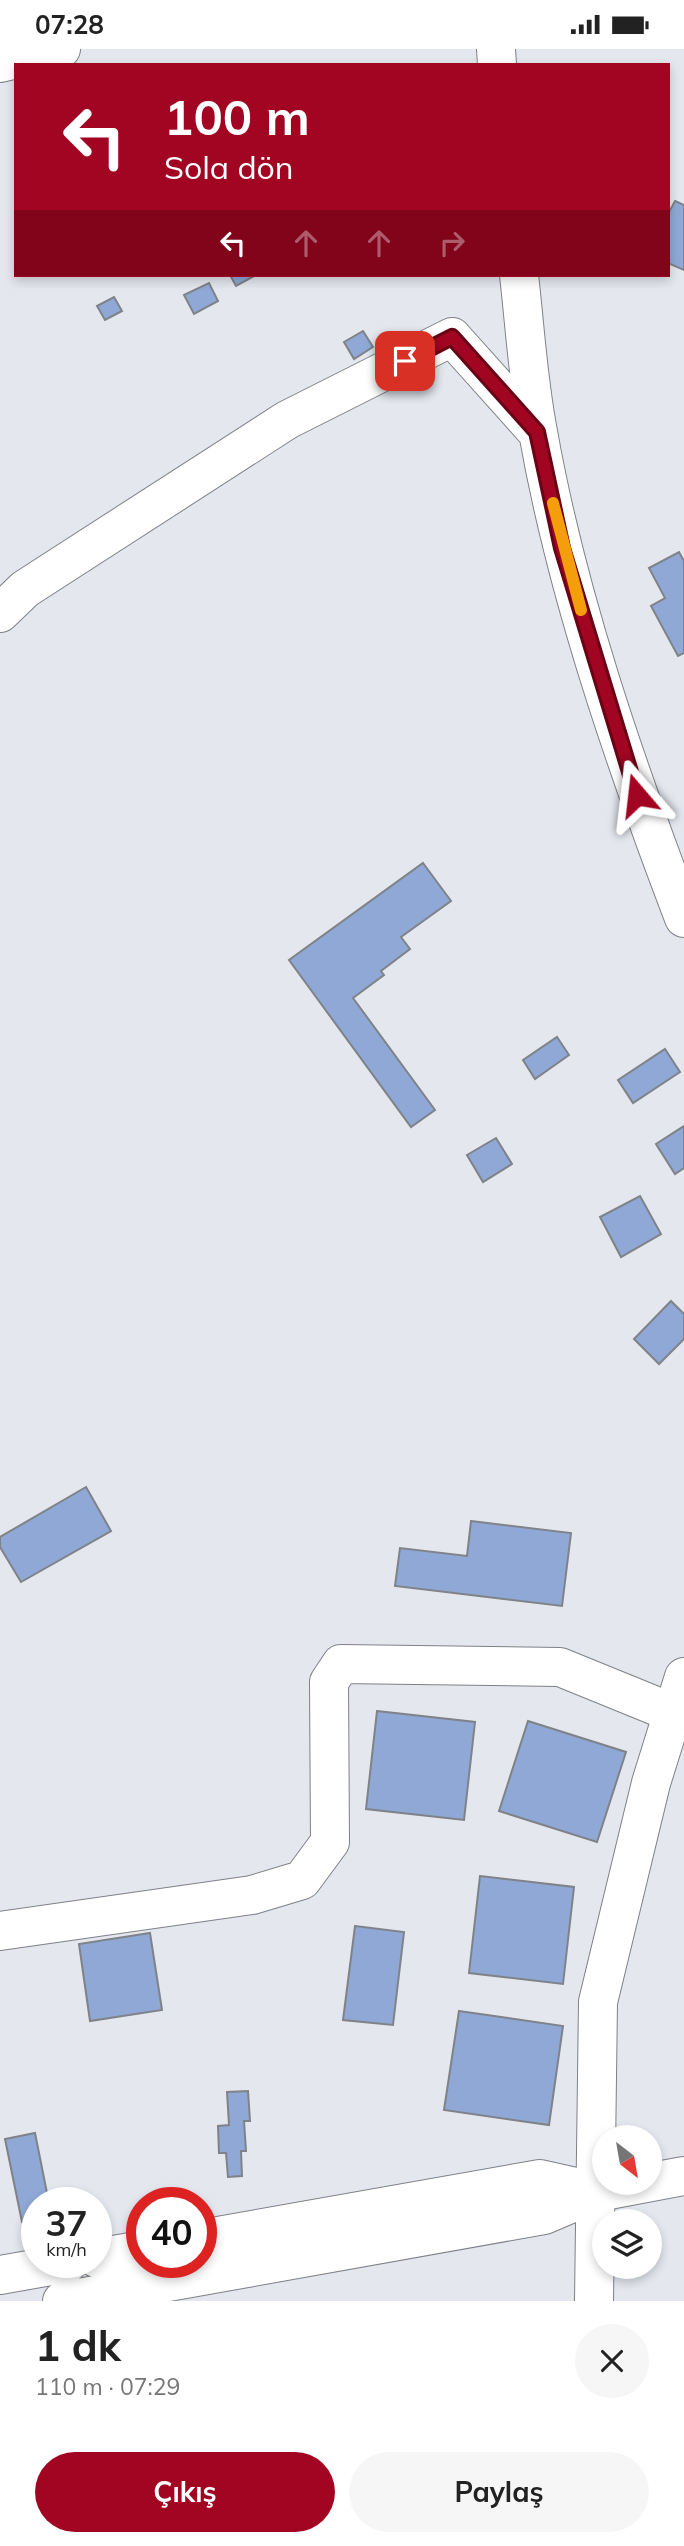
<!DOCTYPE html>
<html lang="tr">
<head>
<meta charset="utf-8">
<style>
	body { margin:0; font-family:Mulish,sans-serif; background:#f6f6f6; color:#222; height:100vh; display:flex; flex-direction:column; font-size:26px; white-space:nowrap }
	* { box-sizing:border-box; margin:0 }
	p { font-size:23px; color:#767676 }
	.icon { flex:none; width:38px; height:38px; fill:none; stroke:currentColor; stroke-width:2; stroke-linecap:round; stroke-linejoin:round }
	.map { position:relative; height:2252px; overflow:hidden }
	.sheet { display:flex; flex-direction:column; background:#fff; flex:1 }
	.sheet>* { flex:none }
	.top-card { position:absolute; left:14px; top:14px; width:656px; height:214px; border-radius:0px; box-shadow:0 4px 10px #0003; background:#a20522; color:#fff; overflow:hidden }
	.needle { width:46px; rotate:149deg }
	.controls { position:absolute; left:592px; top:2076px; display:grid; gap:14px }
	.controls a { display:grid; place-items:center; width:70px; height:70px; border-radius:50%; background:#fff; box-shadow:0 4px 10px #0003; font-size:35px }
	.speed { position:absolute; left:21px; top:2138px; display:flex; gap:14px; font-size:35px; font-weight:700; text-align:center }
	.speed>* { display:grid; place-content:center; width:91px; height:91px; border-radius:50%; background:#fff; box-shadow:0 4px 10px #0003; line-height:1 }
	.speed small { font-size:18px; font-weight:400 }
	.speed .limit { border:10px solid #d22; background:#fff; color:#111 }
	.pin { position:absolute; display:grid; place-items:center; width:60px; height:60px; color:#fff; margin:-30px; border-radius:14px; box-shadow:0 4px 10px #0006 }
	.me { position:absolute; width:77px; margin:-38px; rotate:343deg; stroke-linejoin:round; filter:drop-shadow(0 0 5px #0008) }
	.turn { display:flex; align-items:center; gap:24px; height:147px; padding:0 35px; font-size:32px }
	.turn .icon { width:91px; height:91px; stroke-width:2.5 }
	.turn b { display:block; font-size:49px; line-height:60px }
	.lanes { display:flex; align-items:center; height:66px; padding:0 35px; background:#0003; justify-content:center; gap:35px; direction:ltr }
	.lanes .off { opacity:.35 }
	.round { display:grid; place-items:center; flex:none; width:74px; height:74px; border-radius:37px; background:#f6f6f6 }
	.headline { display:flex; align-items:center; justify-content:space-between; height:119px; padding:0 35px }
	h1 { font-size:42px; font-weight:700; line-height:52px }
	.action { display:flex; gap:14px; margin-top:auto; padding:14px 35px }
	.action a { flex:1; height:80px; border-radius:42px; background:#a20522; color:#fff; font-size:28px; font-weight:700; line-height:80px; text-align:center }
	.action a+a { background:#f6f6f6; color:#222 }
	.status { display:flex; justify-content:space-between; align-items:center; height:49px; padding:0 35px; background:#fff; direction:ltr }
	.status svg { height:19px; fill:currentColor }
	.map>svg:first-child { display:block }
	.building { fill:#8fa8d6; stroke:#7f8388; stroke-width:2 }
	.lines { fill:none; stroke-linecap:round; stroke-linejoin:round }
	.minor-casing { stroke:#7e8187; stroke-width:40 }
	.major-casing { stroke:#7e8187; stroke-width:40 }
	.minor { stroke:#fff; stroke-width:38 }
	.major { stroke:#fff; stroke-width:38 }
	.route-casing { stroke:#690316; stroke-width:18 }
	.route { stroke:#a20522; stroke-width:12 }
	.slow { stroke:#f59e0b; stroke-width:12 }
</style>
</head>
<body>
<div class="status"><b>07:28</b><svg viewBox="0 0 49 12"><path d="M0 12V9h3v3zM5 12V6h3v6zM10 12V3h3v9zM15 12V0h3v12zM26 1h20v11H26zM47 4h2v5h-2z"/></svg></div>
<div class="map">
<svg width="684" height="2252" viewBox="0 0 684 2252">
	<rect width="100%" height="100%" fill="#e4e7ee"/>
	<path class="building" d="M675,152L684,156V221L668,214V165Z
		M230,226H256L236,237Z
		M209,234L218,252L194,265L184,246Z
		M114,248L122,262L105,271L97,257Z
		M363,282L373,298L354,310L344,293Z
		M679,503L684,512V604L678,607L651,557L665,549L649,519Z
		M423,814L451,852L401,888L410,900L381,922L384,926L353,949L435,1061L411,1078L289,911Z
		M557,988L569,1006L535,1030L523,1011Z
		M665,1000L680,1023L633,1054L618,1031Z
		M684,1077V1119L675,1125L656,1095Z
		M496,1089L512,1115L483,1133L467,1106Z
		M640,1147L661,1185L621,1208L600,1168Z
		M671,1252L684,1265V1290L659,1315L634,1290Z
		M86,1438L111,1482L21,1533L0,1498V1488Z
		M471,1472L571,1484L562,1557L395,1537L400,1499L467,1507Z
		M377,1662L475,1673L464,1771L366,1760Z
		M528,1672L626,1703L597,1793L499,1762Z
		M480,1827L574,1838L563,1935L469,1924Z
		M355,1877L404,1883L393,1976L343,1971Z
		M150,1884L162,1961L90,1972L79,1895Z
		M459,1962L563,1977L549,2076L444,2061Z
		M248,2042L250,2072H244L246,2102H241L242,2127L228,2128L226,2104H219L218,2077L229,2076L227,2043Z
		M35,2084L49,2154H37V2170L22,2173L5,2090Z"/>
	<g class="lines">
		<g class="minor-casing">
			<path id="minor" d="M496,0L497,16
				M0,14L61,0
				M519,226C525,278 528,332 538,383C567,547 625,714 684,869
				M0,564L25,540L287,371L452,288L537,383
				M0,1882L252,1846L302,1831L330,1793L329,1633L341,1615L560,1618L673,1664
				M598,2143L684,2127
				M594,2252L598,1953L651,1734L684,1628"/>
		</g>
		<g class="major-casing">
			<path id="major" d="M201,2190L540,2130L598,2143
				M96,2209L142,2201
				M0,2226L68,2214
				M62,2252L544,2166L598,2143"/>
		</g>
		<use href="#minor" class="minor"/>
		<use href="#major" class="major"/>
	</g>
	<g class="lines">
		<g class="route-casing">
			<path id="route" d="M405,312L452,288L537,383L562,499L637,746"/>
		</g>
		<use href="#route" class="route"/>
		<path class="slow" d="M553,454L581,561"/>
	</g>
</svg>
<div class="controls">
<a><svg class="needle" viewBox="-14 -14 28 28"><path d="M0-13l5 13h-10z" fill="#e53935"/><path d="M0 13l5-13h-10z" fill="#767676"/></svg></a>
<a><svg class="icon" aria-label="layers" viewBox="0 0 24 24"><path d="M12 4l9 5-9 5-9-5zM3 14l9 5 9-5"/></svg></a>
</div>
<div class="speed"><div>37<small>km/h</small></div><div class="limit">40</div></div>
<div class="pin" style="left:405px;top:312px;background:#d93025"><svg class="icon" aria-label="arrive" viewBox="0 0 24 24"><path d="M6 21V4h12l-3 4 3 4H6"/></svg></div>
<svg class="me" style="left:637px;top:746px" viewBox="-20 -20 40 40"><path d="M0-17L14 15 0 8-14 15z" fill="#a20522" stroke="#fff" stroke-width="4"/></svg>
<div class="top-card">
<div class="turn"><svg class="icon" aria-label="left" viewBox="0 0 24 24"><path d="M17 20v-9H6M10 6l-5 5 5 5"/></svg><div><b>100 m</b>Sola dön</div></div>
<div class="lanes"><svg class="icon" aria-label="left" viewBox="0 0 24 24"><path d="M17 20v-9H6M10 6l-5 5 5 5"/></svg><svg class="icon off" aria-label="ahead" viewBox="0 0 24 24"><path d="M12 20V5M6 11l6-6 6 6"/></svg><svg class="icon off" aria-label="ahead" viewBox="0 0 24 24"><path d="M12 20V5M6 11l6-6 6 6"/></svg><svg class="icon off" aria-label="right" viewBox="0 0 24 24"><path d="M7 20v-9h11M14 6l5 5-5 5"/></svg></div>
</div>
</div>
<section class="sheet">
<div class="headline"><div><h1>1 dk</h1><p>110 m · 07:29</p></div><a class="round"><svg class="icon" aria-label="close" viewBox="0 0 24 24"><path d="M6 6l12 12M18 6L6 18"/></svg></a></div>
<div class="action"><a>Çıkış</a><a>Paylaş</a></div>
</section>
</body>
</html>
